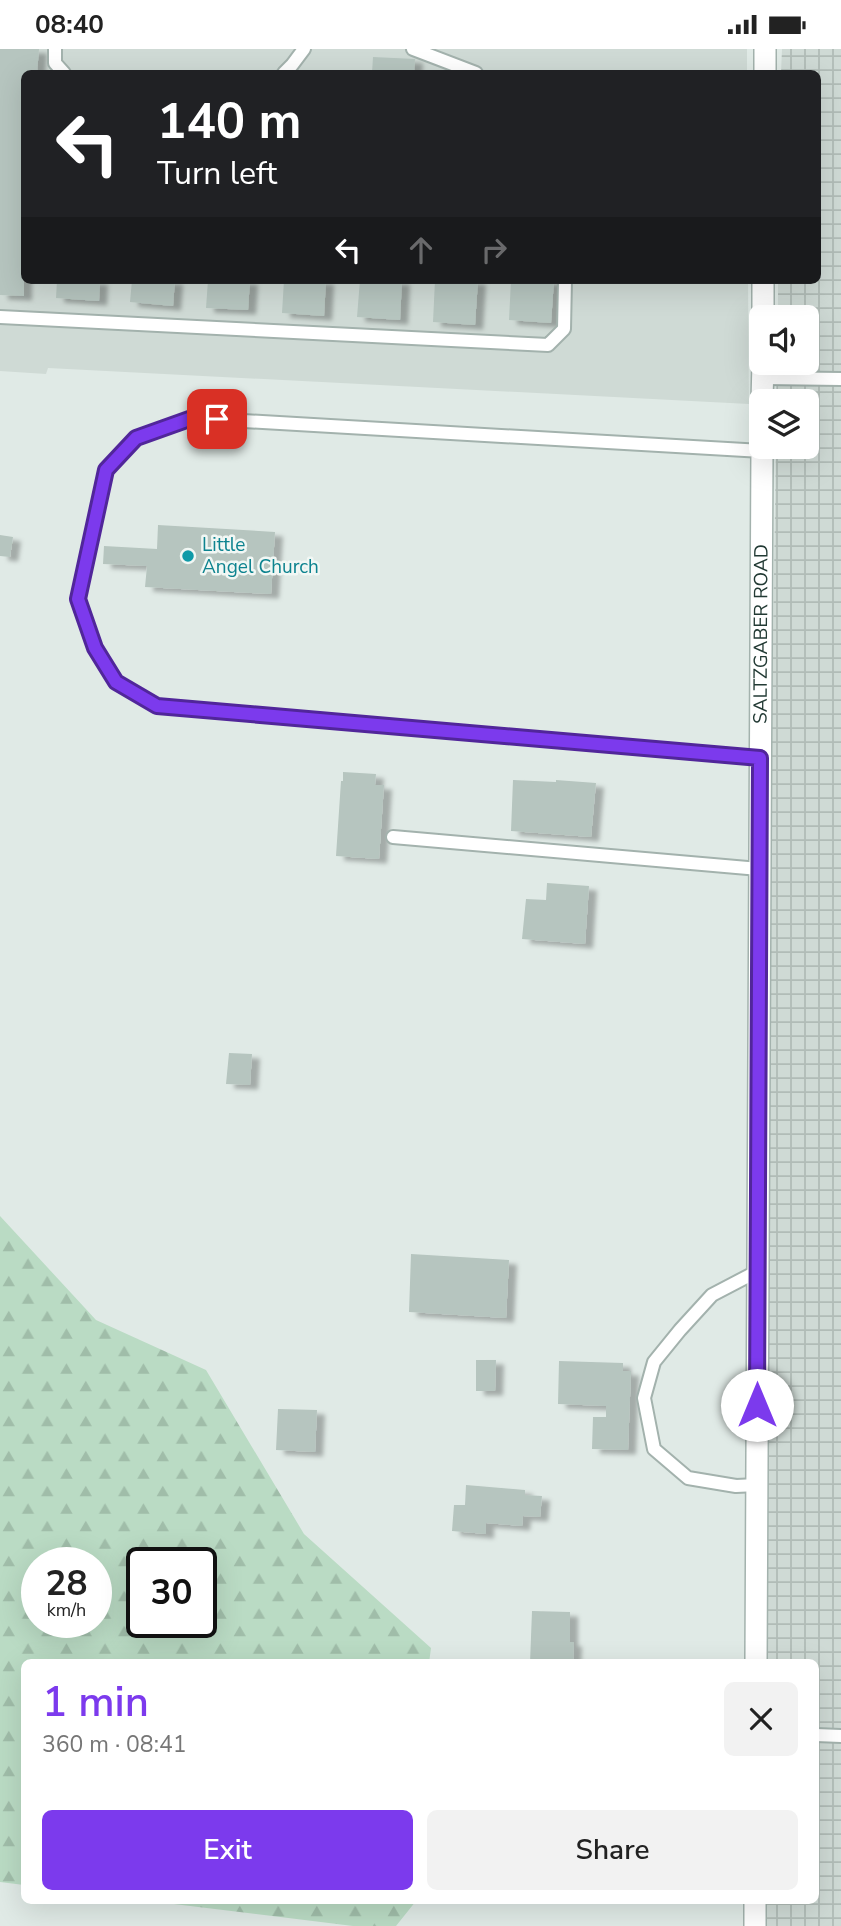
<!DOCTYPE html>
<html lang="en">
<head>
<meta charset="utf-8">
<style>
	body { margin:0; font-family:"Nunito Sans",sans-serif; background:#f2f2f2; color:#222; height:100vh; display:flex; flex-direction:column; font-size:26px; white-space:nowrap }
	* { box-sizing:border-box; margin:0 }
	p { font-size:23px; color:#767676 }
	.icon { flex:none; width:38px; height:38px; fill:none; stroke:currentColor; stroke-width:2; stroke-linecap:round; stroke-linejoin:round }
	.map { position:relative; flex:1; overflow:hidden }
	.panel { position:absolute; left:21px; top:1610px; width:798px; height:245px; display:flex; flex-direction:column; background:#fff; border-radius:10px; box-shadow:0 7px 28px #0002 }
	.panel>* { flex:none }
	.banner { position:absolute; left:21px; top:21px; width:800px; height:214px; border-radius:10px; box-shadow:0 7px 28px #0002; background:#202124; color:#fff; overflow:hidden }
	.controls { position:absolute; left:749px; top:256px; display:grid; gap:14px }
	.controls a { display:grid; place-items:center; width:70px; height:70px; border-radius:10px; background:#fff; box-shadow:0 7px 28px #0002; font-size:35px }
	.speed { position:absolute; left:21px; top:1498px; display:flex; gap:14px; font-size:35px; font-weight:700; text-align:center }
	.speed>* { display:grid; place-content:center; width:91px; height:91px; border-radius:50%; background:#fff; box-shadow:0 7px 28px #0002; line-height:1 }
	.speed small { font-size:18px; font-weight:400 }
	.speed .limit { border:4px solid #111; border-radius:10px; background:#fff; color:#111 }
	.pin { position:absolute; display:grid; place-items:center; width:60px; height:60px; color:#fff; margin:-30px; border-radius:14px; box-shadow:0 4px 10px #0006 }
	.me { position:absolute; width:77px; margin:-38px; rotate:0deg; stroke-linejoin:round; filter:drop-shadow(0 0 5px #0008) }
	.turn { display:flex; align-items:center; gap:24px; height:147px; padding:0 21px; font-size:32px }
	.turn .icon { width:91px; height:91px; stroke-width:2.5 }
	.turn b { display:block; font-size:49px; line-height:60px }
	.lanes { display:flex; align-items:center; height:66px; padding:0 21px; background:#0003; justify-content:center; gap:35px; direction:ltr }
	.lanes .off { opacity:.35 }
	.round { display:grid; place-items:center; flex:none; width:74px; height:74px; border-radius:10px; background:#f2f2f2 }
	.headline { display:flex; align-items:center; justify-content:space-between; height:119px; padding:0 21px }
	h1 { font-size:42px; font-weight:600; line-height:52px; color:#7c3aed }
	.action { display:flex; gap:14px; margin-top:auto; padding:14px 21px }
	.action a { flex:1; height:80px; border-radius:10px; background:#7c3aed; color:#fff; font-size:28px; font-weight:600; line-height:80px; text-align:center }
	.action a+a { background:#f2f2f2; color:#222 }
	.status { display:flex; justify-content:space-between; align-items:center; height:49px; padding:0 35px; background:#fff; direction:ltr }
	.status svg { height:19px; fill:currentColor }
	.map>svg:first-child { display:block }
	.built { fill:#cfdad5 }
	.industrial { fill:url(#industrial-grid) }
	.forest { fill:url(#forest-firs); fill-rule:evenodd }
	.building { fill:#b6c5bf; filter:url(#shadow) }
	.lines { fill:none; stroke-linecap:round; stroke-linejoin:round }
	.service-casing { stroke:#a3b2ad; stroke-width:16 }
	.minor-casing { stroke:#a3b2ad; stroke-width:24 }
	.service { stroke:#fff; stroke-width:12 }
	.minor { stroke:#fff; stroke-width:21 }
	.route-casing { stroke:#51269a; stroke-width:18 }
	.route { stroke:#7c3aed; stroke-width:12 }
	.culture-dot { fill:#0f9aa8; stroke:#f1f7f4; stroke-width:2.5 }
	.labels { text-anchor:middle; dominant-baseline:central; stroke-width:5; stroke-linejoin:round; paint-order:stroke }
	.culture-label { font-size:19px; fill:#0d838f; stroke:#f1f7f4; text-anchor:start }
	.street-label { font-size:19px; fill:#223a34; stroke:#f1f7f4 }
</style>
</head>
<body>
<div class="status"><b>08:40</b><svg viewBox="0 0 49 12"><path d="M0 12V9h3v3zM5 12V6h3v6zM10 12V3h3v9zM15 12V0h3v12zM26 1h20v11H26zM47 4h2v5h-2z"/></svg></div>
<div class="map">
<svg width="841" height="1877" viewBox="0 0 841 1877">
	<defs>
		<pattern id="industrial-grid" width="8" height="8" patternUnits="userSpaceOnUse" patternTransform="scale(1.75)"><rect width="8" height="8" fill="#cfdad5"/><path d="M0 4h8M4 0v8" fill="none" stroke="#b1bcb7"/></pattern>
		<pattern id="forest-firs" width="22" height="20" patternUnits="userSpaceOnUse" patternTransform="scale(1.75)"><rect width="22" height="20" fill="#badbc4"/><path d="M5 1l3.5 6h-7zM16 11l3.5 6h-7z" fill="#a0bda9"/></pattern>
		<filter id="shadow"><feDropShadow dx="8" dy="4.5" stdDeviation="2" flood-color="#0004"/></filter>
	</defs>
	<rect width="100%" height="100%" fill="#e0eae6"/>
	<path class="built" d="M0,0H747V24H24V231H748L749,355L48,319L46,325L0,322Z"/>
	<path class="industrial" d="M782,0H841V1877H759V1852H816V1614L757,1613L776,397H807V352H776L777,313H807V268H778V231H817V24H781Z"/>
	<path class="forest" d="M0,1167L96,1271L206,1321L304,1485L431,1599L429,1614H24V1836L0,1833ZM37,1514H96V1573H37ZM142,1514H201V1573H142Z
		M149,1852H416L396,1877H353Z"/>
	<path class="building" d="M0,0H39L37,24H24V247L0,246Z
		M373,8L415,10L414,24H372Z
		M57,231H100L99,252L56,249Z
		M132,231H175L173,257L130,253Z
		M208,231H250L248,261L206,259Z
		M284,231H326L324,267L282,264Z
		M360,231H402L400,271L357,268Z
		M435,231H478L475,276L433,273Z
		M511,231H554L551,274L509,271Z
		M158,476L275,483L271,545L145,538L147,517L103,515L104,497L157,500Z
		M0,486L13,488L10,508L0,507Z
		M343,723L376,725L375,736H384L379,810L336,807L341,732H343Z
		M513,731L556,733V731L596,734L591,788L511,782Z
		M547,834L589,837L585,895L522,890L526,850L546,851Z
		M229,1004L252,1005L250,1036L226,1035Z
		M411,1205L509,1211L506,1269L409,1263Z
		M476,1311H496L495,1342H476Z
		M559,1312L623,1314V1322H631L628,1401L592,1400L593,1368H606V1357L558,1355Z
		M278,1360L317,1361L315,1403L276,1401Z
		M466,1436L525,1441V1446L542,1447L540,1468L523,1467L522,1477L486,1474V1485L452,1482L454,1456H465Z
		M532,1562L570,1563V1593H574L573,1614H530Z"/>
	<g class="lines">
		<g class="service-casing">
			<path id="service" d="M55,0V14L64,24
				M413,0L476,24
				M284,24L292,16L304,0
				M0,268L548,296L564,280L565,231
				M763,329L841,330
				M760,709L157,657L116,633L95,599L78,550L106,421L136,389L192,369L762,402
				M393,788L759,820
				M757,1436L736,1437L688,1429L654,1400L644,1349L654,1313L680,1281L712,1246L758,1222
				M816,1686L841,1687"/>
		</g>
		<g class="minor-casing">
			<g id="minor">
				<path d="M765,24V0"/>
				<path d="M763,268V231"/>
				<path d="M762,352L763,313"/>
				<path id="s1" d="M756,1614L762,397"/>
				<path d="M755,1877V1852"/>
			</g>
		</g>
		<use href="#service" class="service"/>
		<use href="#minor" class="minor"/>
	</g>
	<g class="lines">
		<g class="route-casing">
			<path id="route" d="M217,370L192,369L136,389L106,421L78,550L95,599L116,633L157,657L760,709L757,1356"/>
		</g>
		<use href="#route" class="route"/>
	</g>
	<circle class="culture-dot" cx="188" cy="507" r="7"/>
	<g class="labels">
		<g class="culture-label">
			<text x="202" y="496">Little<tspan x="202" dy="22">Angel Church</tspan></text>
		</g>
		<g class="street-label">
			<text stroke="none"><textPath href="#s1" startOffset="1029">SALTZGABER ROAD</textPath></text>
		</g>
	</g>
</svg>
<div class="controls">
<a><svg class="icon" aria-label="sound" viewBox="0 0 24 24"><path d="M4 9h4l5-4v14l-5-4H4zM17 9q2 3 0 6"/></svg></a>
<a><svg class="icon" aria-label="layers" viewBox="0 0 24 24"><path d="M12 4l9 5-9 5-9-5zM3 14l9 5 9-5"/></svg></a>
</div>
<div class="speed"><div>28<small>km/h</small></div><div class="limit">30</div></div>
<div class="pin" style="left:217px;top:370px;background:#d93025"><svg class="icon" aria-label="arrive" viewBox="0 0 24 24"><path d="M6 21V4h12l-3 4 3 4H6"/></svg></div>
<svg class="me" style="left:757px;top:1356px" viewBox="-20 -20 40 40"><circle r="19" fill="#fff"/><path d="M0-13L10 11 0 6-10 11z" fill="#7c3aed"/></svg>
<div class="banner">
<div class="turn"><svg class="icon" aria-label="left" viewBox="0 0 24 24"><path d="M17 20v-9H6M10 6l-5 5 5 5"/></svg><div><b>140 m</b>Turn left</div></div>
<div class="lanes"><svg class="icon" aria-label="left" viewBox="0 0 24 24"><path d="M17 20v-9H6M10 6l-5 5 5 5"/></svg><svg class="icon off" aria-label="ahead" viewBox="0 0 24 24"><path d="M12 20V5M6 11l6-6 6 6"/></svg><svg class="icon off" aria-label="right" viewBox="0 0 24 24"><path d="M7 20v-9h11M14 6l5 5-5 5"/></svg></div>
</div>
<section class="panel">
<div class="headline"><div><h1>1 min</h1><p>360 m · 08:41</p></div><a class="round"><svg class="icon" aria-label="close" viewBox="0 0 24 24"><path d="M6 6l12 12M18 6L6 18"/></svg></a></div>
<div class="action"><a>Exit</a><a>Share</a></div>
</section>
</div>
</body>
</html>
